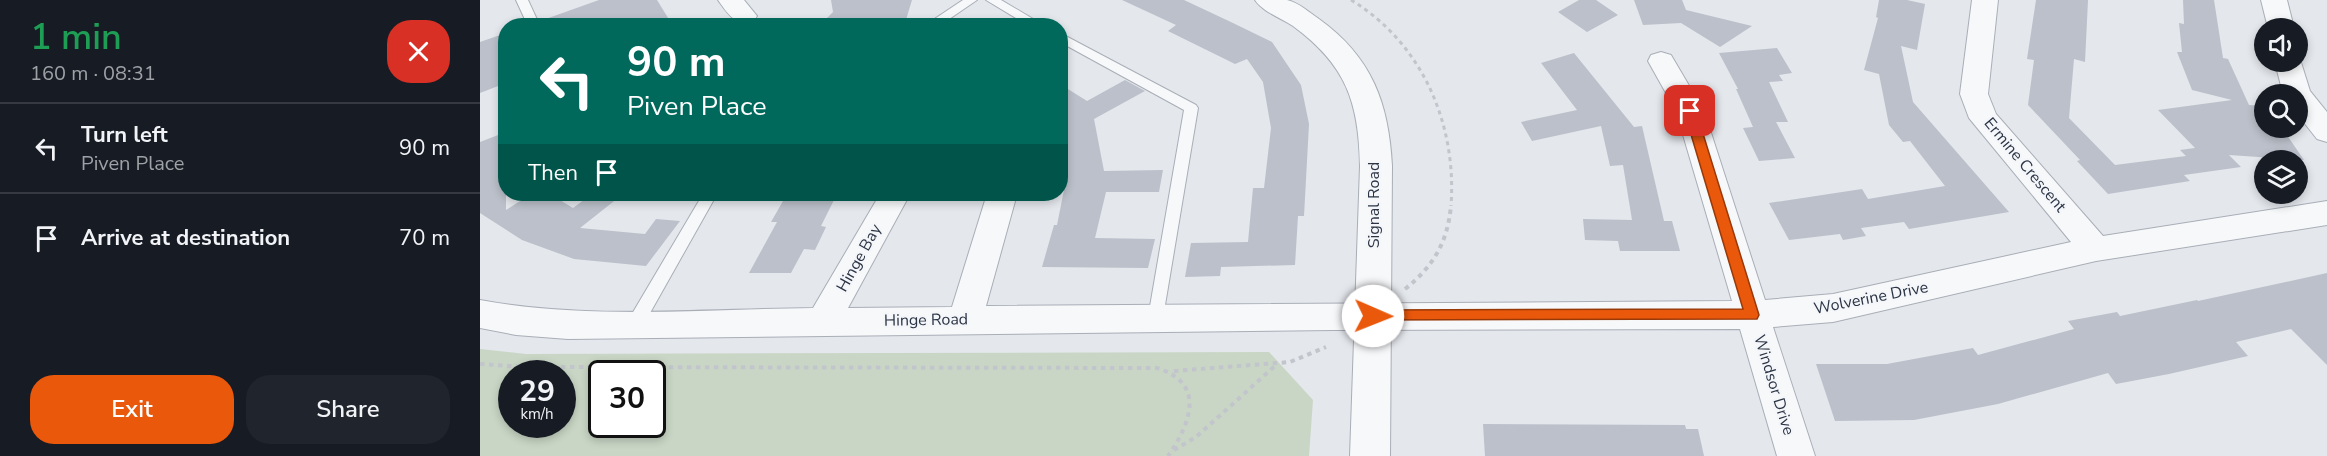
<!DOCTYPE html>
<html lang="en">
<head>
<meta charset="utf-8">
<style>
	body { margin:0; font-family:"Nunito Sans",sans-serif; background:#20242c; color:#f1f3f6; height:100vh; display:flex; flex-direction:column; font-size:22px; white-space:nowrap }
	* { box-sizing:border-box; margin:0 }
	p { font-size:20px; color:#9ea1a6 }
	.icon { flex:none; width:33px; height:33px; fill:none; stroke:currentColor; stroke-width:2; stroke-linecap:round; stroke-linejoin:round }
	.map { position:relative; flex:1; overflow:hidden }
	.panel { display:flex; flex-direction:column; background:#171b24; width:480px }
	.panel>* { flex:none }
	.top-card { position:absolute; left:18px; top:18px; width:570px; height:183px; border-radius:24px; box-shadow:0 3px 9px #0003; background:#00695c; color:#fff; overflow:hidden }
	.fabs { position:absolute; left:1774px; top:18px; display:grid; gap:12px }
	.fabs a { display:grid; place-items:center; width:54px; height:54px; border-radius:50%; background:#171b24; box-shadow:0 3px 9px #0003; font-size:30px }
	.speed { position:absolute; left:18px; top:360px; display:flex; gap:12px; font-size:30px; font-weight:700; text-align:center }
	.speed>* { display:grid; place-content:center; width:78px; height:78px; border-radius:50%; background:#171b24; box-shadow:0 3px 9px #0003; line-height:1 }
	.speed small { font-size:15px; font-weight:400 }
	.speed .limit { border:3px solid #111; border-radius:9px; background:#fff; color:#111 }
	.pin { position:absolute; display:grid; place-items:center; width:51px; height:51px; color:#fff; margin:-26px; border-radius:12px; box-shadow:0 3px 9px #0006 }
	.me { position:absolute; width:66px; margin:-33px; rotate:91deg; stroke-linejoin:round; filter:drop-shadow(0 0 4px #0008) }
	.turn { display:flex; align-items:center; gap:21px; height:126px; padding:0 30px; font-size:27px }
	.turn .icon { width:78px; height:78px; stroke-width:2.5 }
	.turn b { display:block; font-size:42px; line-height:51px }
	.then { display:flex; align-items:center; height:57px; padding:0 30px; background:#0003; gap:12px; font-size:22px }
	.round { display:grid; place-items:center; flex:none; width:63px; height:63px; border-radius:24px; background:#20242c }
	.headline { display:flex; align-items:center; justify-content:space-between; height:102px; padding:0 30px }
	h1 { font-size:36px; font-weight:600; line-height:45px; color:#1e9e55 }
	.button { display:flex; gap:12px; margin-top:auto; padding:12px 30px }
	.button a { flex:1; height:69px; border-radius:24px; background:#ea580c; color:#fff; font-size:24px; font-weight:600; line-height:69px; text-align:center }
	.button a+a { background:#20242c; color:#f1f3f6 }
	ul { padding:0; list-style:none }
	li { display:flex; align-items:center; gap:18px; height:90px; padding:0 30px; border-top:2px solid #363941 }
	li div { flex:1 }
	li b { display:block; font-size:22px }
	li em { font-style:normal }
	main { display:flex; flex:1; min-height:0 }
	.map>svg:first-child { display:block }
	.green { fill:#c9d6c5; fill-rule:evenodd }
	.building { fill:#bbc0ca }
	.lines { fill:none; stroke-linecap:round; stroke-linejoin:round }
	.service-casing { stroke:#a9aeb7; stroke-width:2 }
	.minor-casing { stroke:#a9aeb7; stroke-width:2 }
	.tertiary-casing { stroke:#a9aeb7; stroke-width:2 }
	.path-far1 { stroke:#c2c5cb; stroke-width:3; stroke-dasharray:4 4; stroke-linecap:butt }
	.path { stroke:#c2c5cb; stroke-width:4; stroke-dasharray:4.5 4.5; stroke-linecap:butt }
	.service { fill:#f7f8fa; fill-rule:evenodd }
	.minor { fill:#f7f8fa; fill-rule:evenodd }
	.tertiary { fill:#f7f8fa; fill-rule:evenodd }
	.route { fill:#ea580c; stroke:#983908; stroke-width:1.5 }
	.labels { text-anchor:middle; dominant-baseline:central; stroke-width:4.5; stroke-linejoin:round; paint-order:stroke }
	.street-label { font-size:16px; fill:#2b3445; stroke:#f4f6f9 }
</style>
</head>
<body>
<main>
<section class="panel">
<div class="headline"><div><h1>1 min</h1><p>160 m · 08:31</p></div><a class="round" style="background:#d93025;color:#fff"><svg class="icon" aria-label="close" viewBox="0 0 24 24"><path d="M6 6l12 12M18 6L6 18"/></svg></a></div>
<ul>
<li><svg class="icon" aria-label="left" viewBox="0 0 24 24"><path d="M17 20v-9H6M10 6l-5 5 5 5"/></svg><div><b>Turn left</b><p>Piven Place</p></div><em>90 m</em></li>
<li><svg class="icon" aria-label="arrive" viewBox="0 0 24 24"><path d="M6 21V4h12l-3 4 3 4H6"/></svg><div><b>Arrive at destination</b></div><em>70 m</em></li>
</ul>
<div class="button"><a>Exit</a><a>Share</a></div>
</section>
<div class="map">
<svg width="1847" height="456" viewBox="0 0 1847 456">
	<rect width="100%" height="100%" fill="#e4e7ec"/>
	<path class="green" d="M0,349L46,354L789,352L833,400L829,456H0ZM32,374H82V424H32ZM122,374H172V424H122Z"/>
	<path class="building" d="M119,0H177L190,21L177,26H62L60,21Z
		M351,0H432L425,23L339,26L353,12Z
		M642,0H704L753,23L792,42L821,85L829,124L824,216H818L815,265L741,267L740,276L705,277L711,243L768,242L773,188H784L791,128L783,82L767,59L755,64L688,31L696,25Z
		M1099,0H1116L1138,15L1107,32L1078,12Z
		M1154,0H1202L1206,10L1272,26L1240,47L1201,23L1163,25Z
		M1399,0H1427L1445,4L1437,50L1421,46L1433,102L1529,212L1429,229L1424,222L1381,228L1386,236L1363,240L1360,234L1309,240L1289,203L1382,189L1388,199L1465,186L1430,141L1423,142L1409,125L1399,74L1384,70L1398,18L1396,17Z
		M1556,0H1608L1605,62L1594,59L1589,118L1635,165L1706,156L1700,150L1715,148L1678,110L1752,100L1712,90L1697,52H1702L1699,23L1704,24L1703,0H1734L1743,58L1748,59L1769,105L1785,106V128H1802L1824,160L1749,155L1761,167L1704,175L1710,181L1628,194L1597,161L1600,160L1548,105L1554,60L1547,59Z
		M26,33V83L0,93V42Z
		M1297,48L1312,73L1299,75L1303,81L1289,82L1308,122H1296L1315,158L1279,161L1263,128L1273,127L1256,89H1258L1239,53Z
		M1094,53L1154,127L1162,126L1184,221H1192L1200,251H1140L1138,241L1105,240L1103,219L1152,220L1143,165L1130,166L1121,126L1052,141L1041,122L1097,110L1061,63Z
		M645,80L665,91L614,119L624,171L683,170L679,192H626L615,238L675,239L668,268L562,267L574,225H577L585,185L580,160V84L607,101Z
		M26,132V210L51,194H70L93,208L112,194H143L100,228L165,234L176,219L200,221L166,266L94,259L42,240L0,213V142Z
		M307,194H357L341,226L346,227L335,250L324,249L311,273H269L297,222H291Z
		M1847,273V365L1811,329L1756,342L1768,356L1689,374L1636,384L1628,373L1518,404L1434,420L1355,421L1336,364H1407L1493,348L1498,355L1594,329L1588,321L1637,312L1640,316L1717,300L1718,301Z
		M1003,424L1205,425L1206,429H1218L1224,456H1005Z"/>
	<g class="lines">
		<g class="service-casing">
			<path id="service" d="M36,0H48L60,26H48Z
				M483,0H497L459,26H444Z
				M506,0H521L565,26H549Z
				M580,33L716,105L718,108L682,323L676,325L670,323L668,318L704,110L580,42Z
				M223,194H237L161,329L155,331L149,329L147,324L149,319Z"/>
		</g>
		<g class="minor-casing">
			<path id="minor" d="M238,0H264L277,16L273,22C255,26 248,14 238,0Z
				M1492,0H1518L1508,94L1516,114L1623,236L1847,201V225L1616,261L1353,322L1293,327L1335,456H1297L1260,329L853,330L88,339L36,335L0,328V300C105,320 226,309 333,308L400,194H430L368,308L472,307L507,194H537L506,306L1252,301L1196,111L1168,61L1171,55L1181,52L1191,55L1224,111L1285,300L1353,294L1591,242L1489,118L1480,94Z
				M1781,0H1807L1814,28H1788Z
				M1819,56L1830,91L1847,112V142L1837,139L1818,115V94H1803L1795,62H1818Z"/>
		</g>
		<g class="tertiary-casing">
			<path id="tertiary" d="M775,0C785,0 797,0 807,0C818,2 830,13 839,19C892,57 909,104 912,166L910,456H870L880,166C879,102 866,65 813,26C801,18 783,12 775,0Z"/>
		</g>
		<path class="path-far1" d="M871,0C942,43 977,124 971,206"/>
		<path class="path" d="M925,289C954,266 968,241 971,205
			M0,364L46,367L677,368C726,383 711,423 688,456
			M694,371L810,362L846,347
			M694,450L716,437L796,365"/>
		<use href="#service" class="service"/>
		<use href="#minor" class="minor"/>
		<use href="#tertiary" class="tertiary"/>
	</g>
	<path class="route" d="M1210,107L1216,111L1279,315L1277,319L888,320L886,316L893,310L1263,309L1204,111Z"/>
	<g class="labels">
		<g class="street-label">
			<text transform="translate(1545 165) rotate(50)">Ermine Crescent</text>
			<text transform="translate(894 205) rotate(-90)">Signal Road</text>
			<text transform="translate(379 258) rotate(-61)">Hinge Bay</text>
			<text transform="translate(1391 298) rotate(-11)">Wolverine Drive</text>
			<text transform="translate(446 320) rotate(-1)">Hinge Road</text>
			<text transform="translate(1294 385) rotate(73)">Windsor Drive</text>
		</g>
	</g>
</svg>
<div class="fabs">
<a><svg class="icon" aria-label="sound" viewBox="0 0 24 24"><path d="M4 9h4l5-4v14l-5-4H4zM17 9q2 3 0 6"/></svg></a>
<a><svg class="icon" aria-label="search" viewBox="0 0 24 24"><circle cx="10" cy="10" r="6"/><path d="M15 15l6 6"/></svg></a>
<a><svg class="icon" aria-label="layers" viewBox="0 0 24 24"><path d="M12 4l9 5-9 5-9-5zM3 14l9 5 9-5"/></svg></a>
</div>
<div class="speed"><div>29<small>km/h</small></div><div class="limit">30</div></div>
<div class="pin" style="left:1210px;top:111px;background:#d93025"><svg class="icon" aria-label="arrive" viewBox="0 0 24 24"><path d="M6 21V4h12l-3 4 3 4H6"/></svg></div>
<svg class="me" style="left:893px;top:316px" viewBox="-20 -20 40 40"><circle r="19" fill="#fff"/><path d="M0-13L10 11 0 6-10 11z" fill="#ea580c"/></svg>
<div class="top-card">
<div class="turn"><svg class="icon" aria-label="left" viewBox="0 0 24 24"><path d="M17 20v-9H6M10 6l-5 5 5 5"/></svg><div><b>90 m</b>Piven Place</div></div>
<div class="then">Then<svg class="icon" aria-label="arrive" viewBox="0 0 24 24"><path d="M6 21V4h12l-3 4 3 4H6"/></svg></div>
</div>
</div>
</main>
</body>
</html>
